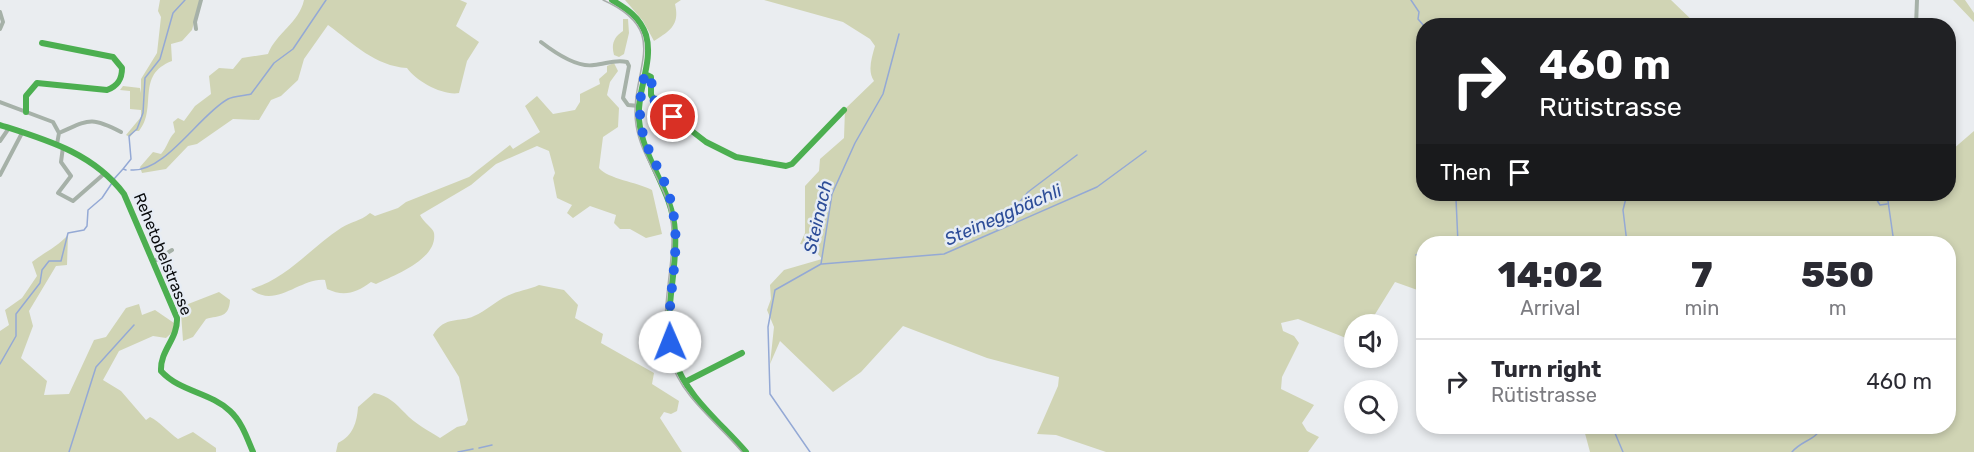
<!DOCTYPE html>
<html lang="en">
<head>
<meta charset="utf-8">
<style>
	body { margin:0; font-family:Rubik,sans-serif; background:#f7f7f7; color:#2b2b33; height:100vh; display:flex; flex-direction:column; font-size:22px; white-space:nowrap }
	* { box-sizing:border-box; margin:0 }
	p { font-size:20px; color:#7c7c81 }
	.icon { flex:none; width:33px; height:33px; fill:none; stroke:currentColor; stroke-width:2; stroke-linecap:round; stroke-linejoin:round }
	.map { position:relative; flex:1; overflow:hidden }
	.details { position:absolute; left:1416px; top:236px; width:540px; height:198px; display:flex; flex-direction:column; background:#fff; border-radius:24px; box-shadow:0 3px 9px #0003 }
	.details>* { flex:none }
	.guide { position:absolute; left:1416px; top:18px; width:540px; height:183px; border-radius:24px; box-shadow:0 3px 9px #0003; background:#202124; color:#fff; overflow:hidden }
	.buttons { position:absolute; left:1344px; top:314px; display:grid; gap:12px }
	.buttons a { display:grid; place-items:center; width:54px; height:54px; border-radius:50%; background:#fff; box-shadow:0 3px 9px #0003; font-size:30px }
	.pin { position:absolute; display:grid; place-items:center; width:51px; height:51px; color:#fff; margin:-26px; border:3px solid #fff; border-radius:50%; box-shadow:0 2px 6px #0007 }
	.me { position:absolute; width:66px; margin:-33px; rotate:359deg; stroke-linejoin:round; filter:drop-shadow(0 0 4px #0008) }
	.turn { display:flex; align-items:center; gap:21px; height:126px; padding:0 24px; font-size:27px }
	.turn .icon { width:78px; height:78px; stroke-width:2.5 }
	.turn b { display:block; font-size:42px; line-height:51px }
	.then { display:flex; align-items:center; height:57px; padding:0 24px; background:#0003; gap:12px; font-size:22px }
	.eta { display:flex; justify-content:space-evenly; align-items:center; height:102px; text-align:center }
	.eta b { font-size:36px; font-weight:800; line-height:42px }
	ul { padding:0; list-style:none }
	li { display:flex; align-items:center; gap:18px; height:84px; padding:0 24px; border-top:2px solid #e1e1e2 }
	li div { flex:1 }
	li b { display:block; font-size:22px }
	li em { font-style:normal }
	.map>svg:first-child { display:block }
	.green { fill:#d0d4b4 }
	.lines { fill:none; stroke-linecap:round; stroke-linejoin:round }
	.stream { stroke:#94a9d5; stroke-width:1.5 }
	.street { stroke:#a6b1a8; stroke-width:4 }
	.fast { stroke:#4caf50; stroke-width:6 }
	.rail { stroke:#a8adab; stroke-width:1.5 }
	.route { stroke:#2563eb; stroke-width:10; stroke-dasharray:0 18 }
	.labels { text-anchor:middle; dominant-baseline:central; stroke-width:5; stroke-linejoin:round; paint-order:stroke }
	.street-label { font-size:16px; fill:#0a0c0e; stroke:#e6ecf4 }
	.water-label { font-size:18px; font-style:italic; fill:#2d4d98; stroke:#e6ecf4 }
</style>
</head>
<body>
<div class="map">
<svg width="1974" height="452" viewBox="0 0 1974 452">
	<rect width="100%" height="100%" fill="#eaedf0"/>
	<path class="green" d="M160,0H200L192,30L182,41L171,44L172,61C135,75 158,108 139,131H135L130,137L126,135L141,117V110L130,109V91L120,90L123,86L140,88L141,93V79L157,53L161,17L158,11Z
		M304,0H460L467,3L456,26L479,42L467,61L459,93C443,96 416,81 407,68C375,66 354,44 328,25L304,59L298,80L281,96L271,100L259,120L233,119L197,144L188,146L166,169L142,173L140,167L153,152L161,154C167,148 168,139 175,132L173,122L178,118L184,121L195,106L211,94L209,76L219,68L233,69L242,58L268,54C276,33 299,23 304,0Z
		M625,0H681L675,4C680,25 670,31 654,41L643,21Z
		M764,0H1671L1697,25L1424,26V194H1948L1949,145L1952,150L1974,131V452H1590L1583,426H1948V243H1424L1423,292L1395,282L1369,324H1354V338L1351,340L1298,319L1281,323L1283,331L1294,336L1299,343L1282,377L1281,389L1314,405L1302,423L1307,431L1319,437L1308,452H1106L1056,435L1037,434L1058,386L1059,377L987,358L903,326L861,372L833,392L780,341L770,364L774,327L767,310L771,299L770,285L784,270L822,259L811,246L800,244L805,233V186L819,171L820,159L844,138L845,109L874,81C867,71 872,57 875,46L870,39L843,22Z
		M1953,0H1965L1974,13V22Z
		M623,19H628L629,33L624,54L619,57L614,55C611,44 614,37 623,31Z
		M614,63L618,71L610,82L607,95L619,108L618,127L603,137L599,168C608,179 637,182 652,190L662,234L646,238L630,229H620L614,223L616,215L590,206L573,218L567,213L572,205L557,198L553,178L555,173L549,151L537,146L496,164L471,185L420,215C423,222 433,228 434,233C438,259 395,275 376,284L371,282C356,293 344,297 327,289L325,280C301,277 275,310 251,289C287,279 310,248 341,228C352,221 359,222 370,213L375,216L398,208L406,202L469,177L510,145L513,149L540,132L525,106L537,96L553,114L575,110L580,102V94L600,84L599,79L607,72V66Z
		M68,235L67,265L56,266L29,311L33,326L21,358L47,381L44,395L69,394L94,340L106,337L126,308L139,304L142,315L155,310L174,323L176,329L166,338L153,336L119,351L103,380L121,391L146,420L150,417C160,422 168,432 178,439L193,432L216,448V452H0V331L9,325L5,310L22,298L37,276L32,262C45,252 57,247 68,235Z
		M539,285L564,290L578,305L575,318L603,334L601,343L654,373L652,384L679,401L677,411L671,414L664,412L660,418L682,452H336L338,443C353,436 357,422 358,407L374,393C389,396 395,403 405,413C414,423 429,431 440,438L457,427L465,425L468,420L459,377L433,335C445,315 460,323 474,316C486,311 496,301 507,296C517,291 528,290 539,285Z
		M219,292L230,300C229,318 220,315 206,319L193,337L183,341L181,313L183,306Z"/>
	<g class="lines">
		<path class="stream" d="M1411,0L1419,12L1418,19L1424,26
			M123,169L131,159L129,136L137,129L143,113L145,78L160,59L173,13L185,0
			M131,170C165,173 200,114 228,99C234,96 244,96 251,94L274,63L293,49L326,0
			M114,179L123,169L126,170
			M1627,194L1623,210L1627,243
			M1873,194L1880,205L1887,204
			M1887,194L1894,243
			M1456,199L1458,243
			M997,229L1028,192L1077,155
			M1416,255L1424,252
			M822,264L944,254L1097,187L1146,151
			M0,364L16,336V314L40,283L42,270L49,261H61L68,233L84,230L87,226L88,210L102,198L112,183
			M1612,426L1623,452
			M479,448L492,445
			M69,452L96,367L134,325
			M458,452L473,449
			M810,452L770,394L768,327L775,290L821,264L832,194L855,143L883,94L899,34
			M1792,452C1802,440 1815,441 1823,426"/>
		<path class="street" d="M0,12L3,22L0,29
			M1916,26L1917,0
			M196,29L195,22L201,0
			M541,42C554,52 577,68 594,65C606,64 615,59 627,62L629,66L623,98L628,105L639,106
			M0,102L53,122L59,133L57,144
			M59,133C89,120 90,116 121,132
			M0,141L9,128
			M63,147L61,162L71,176L58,193L73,201L105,173
			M0,175L22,133
			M153,262L172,250"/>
		<path class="fast" d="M612,0C627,9 640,17 646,35C654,62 636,92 639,120C643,160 673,191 675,232C678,275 661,317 674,359C686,396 721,423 746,452
			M645,74L651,77V95L657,104L706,142L736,157L786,166L792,164L844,110
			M26,112V96L37,83L107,90C118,86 122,79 122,68L113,57L42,43
			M0,125C47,140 93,153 124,194L177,318C178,339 160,350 161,371C180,392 210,392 230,411C242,422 247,438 253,452
			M685,382L742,353"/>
		<path class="rail" d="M603,0C675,32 628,71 636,125C641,159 667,185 671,219C677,265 656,314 670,359C681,397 718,423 742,452"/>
	</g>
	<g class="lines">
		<path class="route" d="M670,342C666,301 680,259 674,218C666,156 626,150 645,74L651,77L653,99L673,117"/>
	</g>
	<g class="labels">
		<g class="street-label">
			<text transform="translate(163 254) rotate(68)">Rehetobelstrasse</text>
		</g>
		<g class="water-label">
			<text transform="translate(1003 215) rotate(-24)">Steineggbächli</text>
			<text transform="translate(818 217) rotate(-77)">Steinach</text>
		</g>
	</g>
</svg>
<div class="buttons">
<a><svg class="icon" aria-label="sound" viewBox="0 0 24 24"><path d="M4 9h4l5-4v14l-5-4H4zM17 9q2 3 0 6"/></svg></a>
<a><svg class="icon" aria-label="search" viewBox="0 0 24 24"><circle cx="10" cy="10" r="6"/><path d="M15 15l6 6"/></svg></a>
</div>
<div class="pin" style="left:673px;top:117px;background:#d93025"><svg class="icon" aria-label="arrive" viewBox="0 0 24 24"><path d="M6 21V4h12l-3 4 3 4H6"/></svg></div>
<svg class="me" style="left:670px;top:342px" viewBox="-20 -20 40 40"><circle r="19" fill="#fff"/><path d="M0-13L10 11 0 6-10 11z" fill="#2563eb"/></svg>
<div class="guide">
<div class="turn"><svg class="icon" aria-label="right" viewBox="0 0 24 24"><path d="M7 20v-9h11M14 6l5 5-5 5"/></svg><div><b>460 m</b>Rütistrasse</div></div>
<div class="then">Then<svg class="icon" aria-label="arrive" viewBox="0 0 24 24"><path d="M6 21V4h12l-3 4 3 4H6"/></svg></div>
</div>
<section class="details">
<div class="eta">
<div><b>14:02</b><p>Arrival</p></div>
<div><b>7</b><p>min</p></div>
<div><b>550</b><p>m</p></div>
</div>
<ul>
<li><svg class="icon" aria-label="right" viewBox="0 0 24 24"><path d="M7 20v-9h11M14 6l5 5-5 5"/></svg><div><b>Turn right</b><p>Rütistrasse</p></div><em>460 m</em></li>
</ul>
</section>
</div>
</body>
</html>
